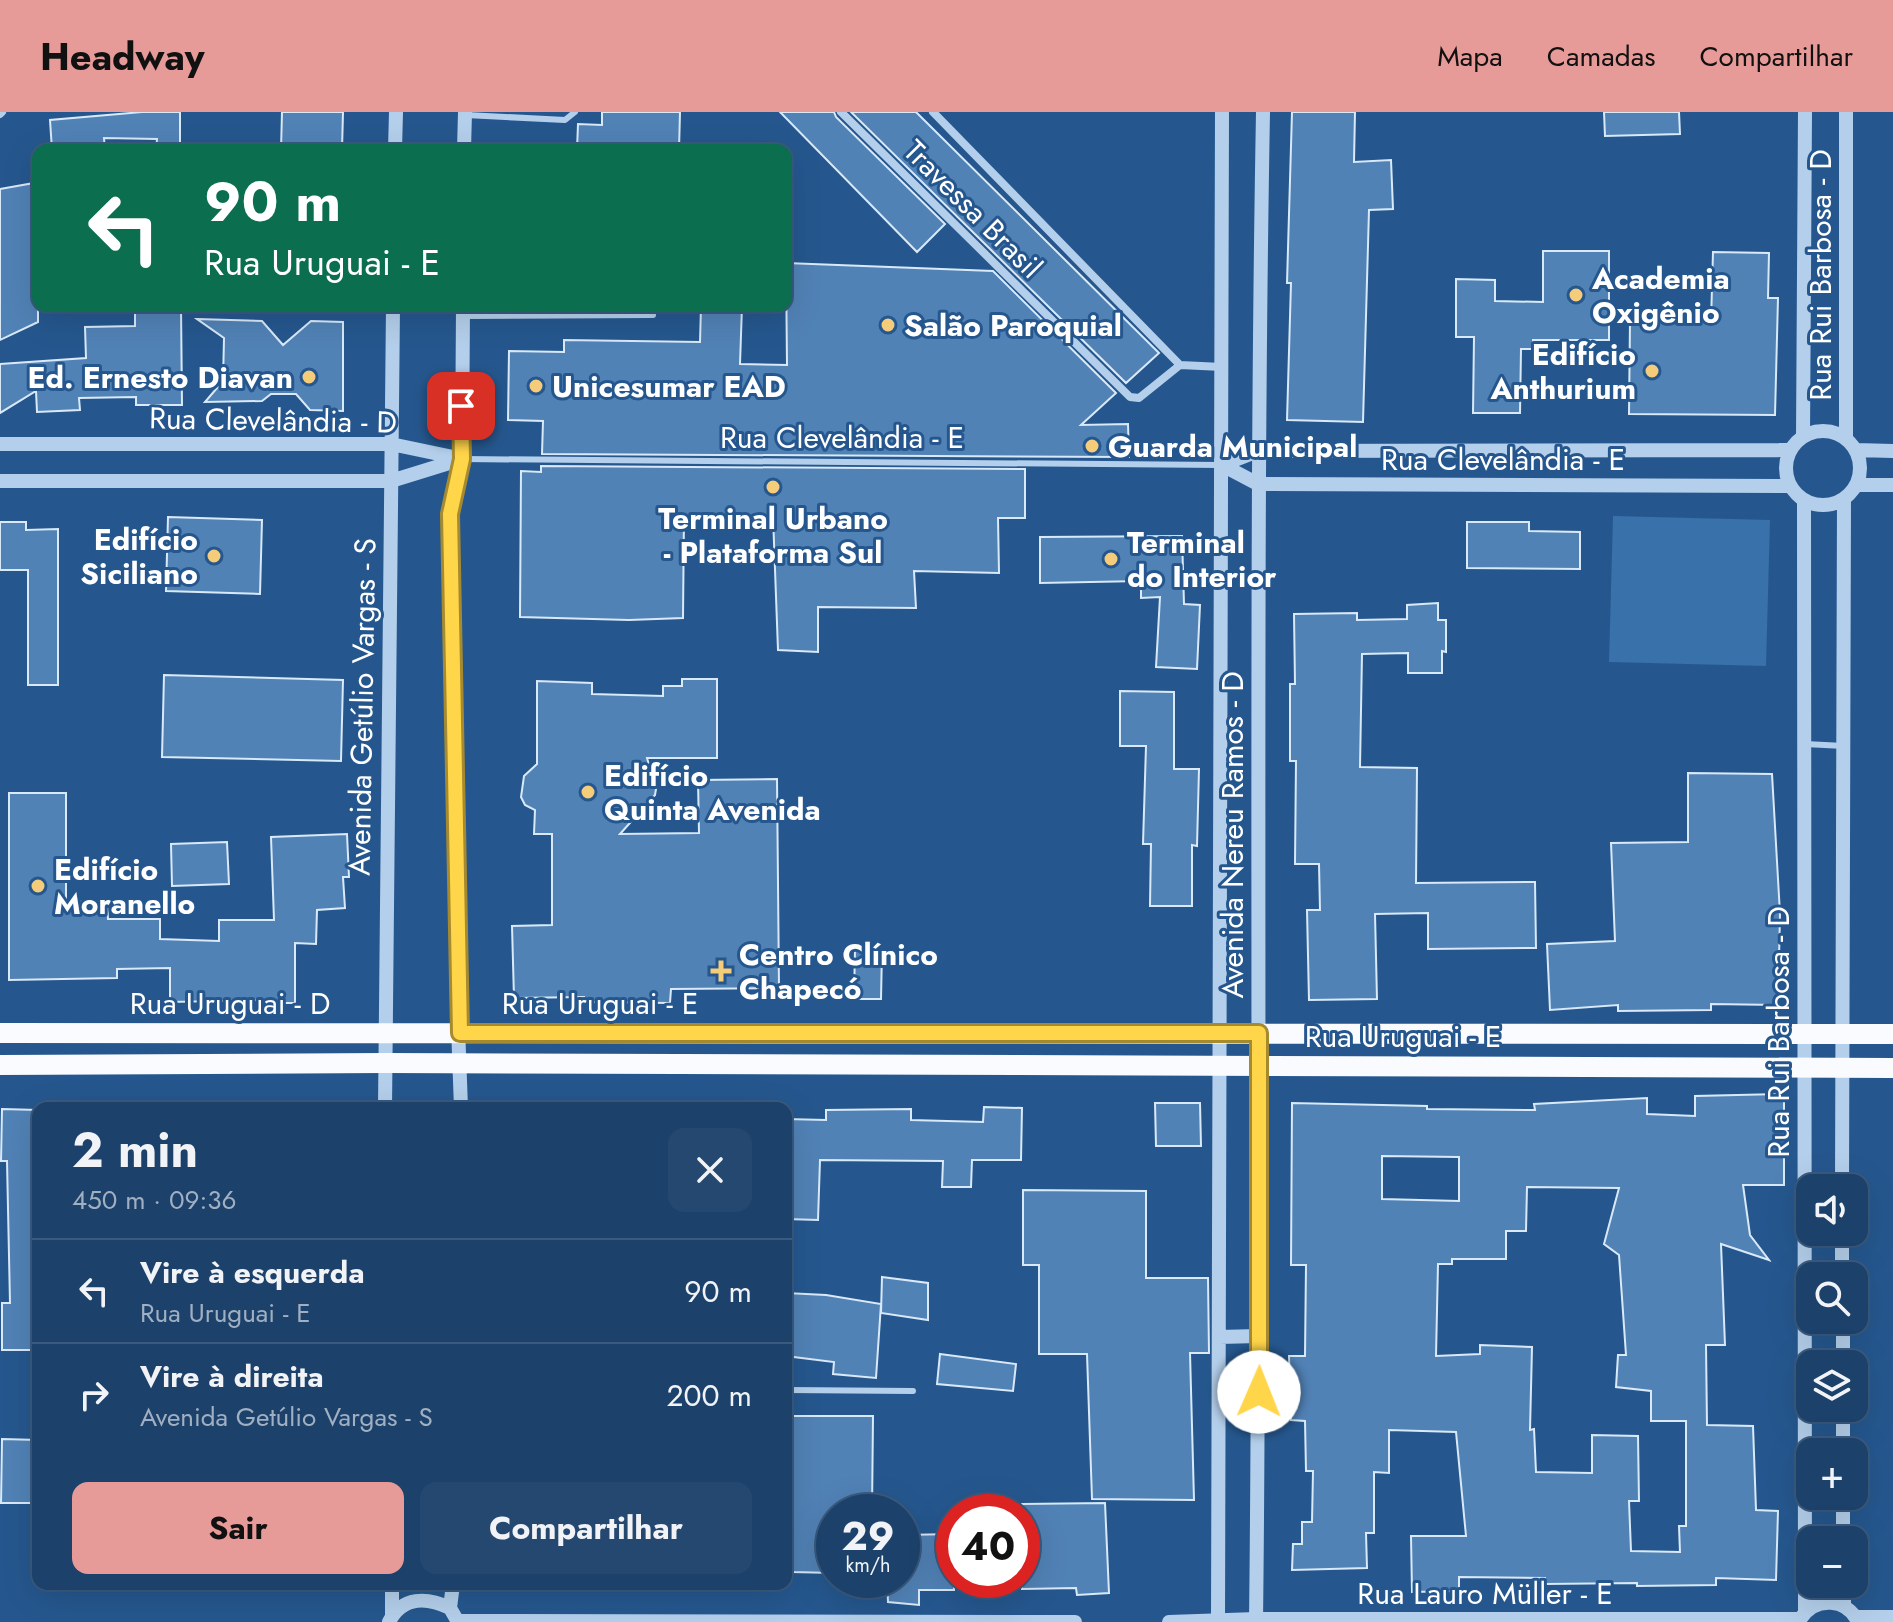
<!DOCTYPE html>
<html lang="pt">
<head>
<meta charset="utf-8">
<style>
	body { margin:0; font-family:Jost,sans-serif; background:#254870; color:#f1f3f6; height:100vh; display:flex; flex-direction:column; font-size:30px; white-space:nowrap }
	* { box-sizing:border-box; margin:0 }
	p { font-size:26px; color:#a0afc1 }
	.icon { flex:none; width:44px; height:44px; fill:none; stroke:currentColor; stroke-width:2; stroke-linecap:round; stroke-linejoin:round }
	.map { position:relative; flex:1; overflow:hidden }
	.details { position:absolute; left:32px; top:990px; width:760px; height:488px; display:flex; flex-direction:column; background:#1c416a; border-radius:16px; box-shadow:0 8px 32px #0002,0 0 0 2px #3a5a7e }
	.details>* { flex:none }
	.top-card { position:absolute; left:32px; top:32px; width:760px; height:168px; border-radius:16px; box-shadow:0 8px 32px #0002,0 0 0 2px #3a5a7e; background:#0b6e4f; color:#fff; overflow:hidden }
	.controls { position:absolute; left:1796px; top:1062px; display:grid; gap:16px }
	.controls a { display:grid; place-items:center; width:72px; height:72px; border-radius:16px; background:#1c416a; box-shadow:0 8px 32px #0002,0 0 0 2px #3a5a7e; font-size:40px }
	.speed { position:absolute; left:816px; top:1382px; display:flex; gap:16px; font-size:40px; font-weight:700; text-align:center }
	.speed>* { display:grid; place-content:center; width:104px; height:104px; border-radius:50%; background:#1c416a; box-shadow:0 8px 32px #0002,0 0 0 2px #3a5a7e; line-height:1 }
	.speed small { font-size:20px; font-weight:400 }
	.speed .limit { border:12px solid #d22; background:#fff; color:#111 }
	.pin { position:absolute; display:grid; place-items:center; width:68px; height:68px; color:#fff; margin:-34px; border-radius:16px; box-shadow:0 4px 12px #0006 }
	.me { position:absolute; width:88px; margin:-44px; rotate:1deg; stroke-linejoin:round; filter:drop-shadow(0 0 6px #0008) }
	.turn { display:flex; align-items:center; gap:28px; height:168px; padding:0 40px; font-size:36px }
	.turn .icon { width:104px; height:104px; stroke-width:2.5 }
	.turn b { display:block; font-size:56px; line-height:68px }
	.round { display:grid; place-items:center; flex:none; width:84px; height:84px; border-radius:16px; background:#254870 }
	.head { display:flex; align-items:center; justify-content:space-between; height:136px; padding:0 40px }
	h1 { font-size:48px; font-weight:700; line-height:60px }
	.cta { display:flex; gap:16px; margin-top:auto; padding:16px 40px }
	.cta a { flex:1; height:92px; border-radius:16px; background:#e69b98; color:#111; font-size:32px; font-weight:700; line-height:92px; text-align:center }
	.cta a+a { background:#254870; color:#f1f3f6 }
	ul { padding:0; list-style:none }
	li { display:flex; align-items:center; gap:24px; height:104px; padding:0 40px; border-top:2px solid #3a5a7e }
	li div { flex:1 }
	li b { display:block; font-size:30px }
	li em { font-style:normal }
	header { display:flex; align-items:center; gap:48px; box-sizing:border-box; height:112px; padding:0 40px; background:#e69b98; color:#111 }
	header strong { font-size:38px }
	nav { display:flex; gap:44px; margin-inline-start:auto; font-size:28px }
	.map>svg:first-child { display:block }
	.green { fill:#3971aa }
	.building { fill:#5182b6; stroke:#d9e9f8; stroke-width:2; fill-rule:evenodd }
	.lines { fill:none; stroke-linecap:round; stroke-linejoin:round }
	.service { stroke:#b4cfeb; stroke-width:6 }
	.minor { stroke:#b4cfeb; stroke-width:8 }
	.tertiary { stroke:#b4cfeb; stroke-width:14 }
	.primary { stroke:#f9fbff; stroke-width:20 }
	.route-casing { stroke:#a68a30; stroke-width:20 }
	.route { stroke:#ffd54a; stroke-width:14 }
	.poi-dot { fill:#f5cc79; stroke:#25578e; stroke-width:3 }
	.labels { text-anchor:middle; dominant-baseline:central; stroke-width:6; stroke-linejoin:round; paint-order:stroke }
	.street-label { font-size:30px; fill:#fff; stroke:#25578e }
	.poi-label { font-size:30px; font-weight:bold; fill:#fff; stroke:#25578e; text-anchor:start }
</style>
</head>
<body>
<header>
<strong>Headway</strong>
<nav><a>Mapa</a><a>Camadas</a><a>Compartilhar</a></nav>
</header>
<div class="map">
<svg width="1893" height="1510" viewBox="0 0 1893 1510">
	<rect width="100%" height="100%" fill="#25578e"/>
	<path class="green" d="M1613,404L1770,408L1766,554L1609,550Z"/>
	<path class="building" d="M142,0H180V38H156L157,27L104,26L105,38H52L50,8Z
		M282,0H343L342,38H281Z
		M602,0H680L679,38H577L578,12L602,13Z
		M780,0H834L836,5L945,112L917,140Z
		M851,0H916L1159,241L1126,271Z
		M1292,0H1355L1354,50L1391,48L1393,97L1369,98L1363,310L1287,308L1291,171H1287Z
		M1604,0H1679L1680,22L1605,24Z
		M34,71L38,96V210L0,228V77Z
		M1543,139H1609V228H1533V237H1521L1520,301H1473L1474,225H1456V167L1495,168V189L1543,190Z
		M1713,140L1769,141L1768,186H1778L1775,303L1629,302L1630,209L1711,210Z
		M786,151L993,159L1116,281L1081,313L1128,312L1129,345L542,342L543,309L508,308L509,239L564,240V228L700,230L701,194H742L740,252L787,253Z
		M135,194H181L182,293H136V285L79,286L80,298L37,300L36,279L0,301V252L86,246L85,215L135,214Z
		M197,207L262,209L283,233L311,209L343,210V299L310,298L296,282H271L262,289L205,290L223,269L224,226Z
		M541,354L1025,357V406H998L999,461L914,459L916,496L818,495V540L778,538L773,404L684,403L683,506L629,508L520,505L521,359L541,360Z
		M168,405L262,408L260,482L166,479Z
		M0,410H26V418L58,417V573H28V458H0Z
		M1467,410H1529V419L1580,420V457L1467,456Z
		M1182,424L1184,492L1200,493L1197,557L1156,555L1160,485L1141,486V469L1040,471V425Z
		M1438,491V508H1446V540L1442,539V561H1408V541L1362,542L1360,655L1417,656L1416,771L1535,770L1536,836L1428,837V801L1375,802L1377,887L1309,888L1307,798H1320L1319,752H1295L1296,649H1290V572H1295L1294,502L1357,501V508L1407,507V493Z
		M164,563L343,568L341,649L162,645Z
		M682,567H717V646H647L656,677L655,683L620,722L699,721L698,668L777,667L779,876L671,877L670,891L584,890V885L514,886L512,814L552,813V722H534L535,698L525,693L521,685L524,664L537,652V569L592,571V582L663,584V574H682Z
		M1120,579L1174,580V657H1199L1197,734L1192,733V794H1150L1151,732H1143L1146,634H1120Z
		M1688,661L1772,662L1780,802L1778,893L1711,892V898L1618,899V893L1550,898L1547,832L1615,829L1611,731L1688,730Z
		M9,681H66V790L107,789L108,807H160V827L219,829V808H274L271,725L347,722L349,765H343L345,796L317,798L316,832L295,831V891H262V888L170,890V856L117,857V866L9,868Z
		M227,730L229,772L172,774L171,732Z
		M855,837L882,838L881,887H854Z
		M1784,982V1073H1743L1750,1123L1769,1148L1721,1132L1725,1233H1706L1707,1313L1753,1314L1756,1398L1778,1399L1776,1468L1716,1466V1473L1637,1474V1471L1545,1472V1466L1459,1465V1479L1412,1480L1411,1424H1466L1456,1320L1389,1318V1361L1374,1360V1421H1366L1367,1456L1292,1458L1293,1432H1302V1410H1312L1313,1359H1306L1305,1309L1291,1308L1289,1244H1305L1306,1153H1291L1292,991L1427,994V997L1535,998L1534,992L1647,986V1002L1695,1004V984ZM1382,1044L1459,1045V1089L1382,1087ZM1527,1075L1619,1076L1604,1132L1619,1143L1626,1243H1618L1616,1275L1651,1279V1309H1686V1414H1679L1680,1440L1631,1439L1629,1389H1639L1638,1324L1592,1323V1361L1536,1360L1534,1317L1530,1318L1532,1235L1480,1233V1242L1436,1244L1438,1152H1452V1147H1506V1119H1526Z
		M1155,991H1200L1201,1034H1156Z
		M984,995L1022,996L1021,1048H972L971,1075H942L943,1049L820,1048L818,1108L786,1107V1007L826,1008V998L911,997V1008L983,1010Z
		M2,997L38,998V1238H2V1191H10L7,1049H1Z
		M1023,1078L1146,1079V1166H1208L1209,1241H1190L1194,1388L1092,1387L1087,1242H1039V1153H1023Z
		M882,1165L928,1171V1208L881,1201Z
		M786,1181L826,1183L881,1192L876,1266L833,1262L834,1250L786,1244Z
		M940,1242L1016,1252L1013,1279L937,1272Z
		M786,1304H873L872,1400H834V1461L792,1460L793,1356L788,1355Z
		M2,1327L38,1328V1391H1Z
		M1105,1391L1109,1481L1077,1483L1076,1476L1022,1477V1392Z
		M954,1422V1478H919V1493L888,1490L887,1468H902V1423Z"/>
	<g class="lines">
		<path class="service" d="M466,3L565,8L575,0
			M463,204L653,203
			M462,347L1222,353
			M1805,632L1844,634
			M786,1278L913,1279"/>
		<path class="minor" d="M841,0L1130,285L1139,286L1180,253
			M933,0L1180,253L1222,255
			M0,2L2,0"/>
		<path class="tertiary" d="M395,38L396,0
			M464,38L465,0
			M1786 356a37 37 0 1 1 74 0a37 37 0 1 1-74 0Z
			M1803,325L1805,0
			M1846,326V0
			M0,332H391L458,346
			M1856,338L1893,339
			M1222,353L1258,372L1789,374
			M1222,353L1258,339L1790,338
			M0,369H391L462,347
			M1856,373H1893
			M1804,389L1805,1500
			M385,996L393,194
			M461,996L457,887L450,402L462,347L463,194
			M1842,1076L1844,387
			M1842,1120V1164
			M1843,1208V1252
			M1219,1225L1259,1224
			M1843,1296V1340
			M1843,1384V1428
			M392,1472V1503
			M1844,1472V1494
			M450,1496L453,1472
			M1856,1505H1893
			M1801,1506C1816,1484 1847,1486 1858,1510
			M458,1509L1075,1510
			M389,1510C402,1484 427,1485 450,1496L458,1510
			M1169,1510L1256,1507H1800
			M1218,1510L1222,0
			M1256,1510C1262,1007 1254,503 1263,0"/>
		<path class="primary" d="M0,921L1893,922
			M0,953L385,951L1893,956"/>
	</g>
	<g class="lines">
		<g class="route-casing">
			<path id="route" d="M461,294L462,347L450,402L460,921H1259V1280"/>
		</g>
		<use href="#route" class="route"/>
	</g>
	<g class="poi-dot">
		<circle cx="1576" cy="183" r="8"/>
		<circle cx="888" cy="213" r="8"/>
		<circle cx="1652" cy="259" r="8"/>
		<circle cx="309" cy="265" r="8"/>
		<circle cx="536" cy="274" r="8"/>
		<circle cx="1092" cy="334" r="8"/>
		<circle cx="773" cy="375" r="8"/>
		<circle cx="214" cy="444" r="8"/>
		<circle cx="1111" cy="447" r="8"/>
		<circle cx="588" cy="680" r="8"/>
		<circle cx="38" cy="774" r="8"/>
		<path d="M717 847h8v8h8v8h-8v8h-8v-8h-8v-8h8z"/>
	</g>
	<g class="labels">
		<g class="street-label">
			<text transform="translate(973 97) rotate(45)">Travessa Brasil</text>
			<text transform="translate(1820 163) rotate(-90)">Rua Rui Barbosa - D</text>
			<text transform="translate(273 308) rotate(1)">Rua Clevelândia - D</text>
			<text x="842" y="325">Rua Clevelândia - E</text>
			<text x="1503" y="347">Rua Clevelândia - E</text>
			<text transform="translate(362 595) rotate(-89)">Avenida Getúlio Vargas - S</text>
			<text transform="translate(1232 723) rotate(-90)">Avenida Nereu Ramos - D</text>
			<text x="230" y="891">Rua Uruguai - D</text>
			<text x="600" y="891">Rua Uruguai - E</text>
			<text transform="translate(1778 920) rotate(-90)">Rua Rui Barbosa - D</text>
			<text x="1403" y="924">Rua Uruguai - E</text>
			<text x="1485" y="1481">Rua Lauro Müller - E</text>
		</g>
		<g class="poi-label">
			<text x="1592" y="166">Academia<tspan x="1592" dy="34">Oxigênio</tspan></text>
			<text x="904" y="213">Salão Paroquial</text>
			<text x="1636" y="242" text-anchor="end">Edifício<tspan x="1636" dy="34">Anthurium</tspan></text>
			<text x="293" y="265" text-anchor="end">Ed. Ernesto Diavan</text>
			<text x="552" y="274">Unicesumar EAD</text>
			<text x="1108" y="334">Guarda Municipal</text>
			<text x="773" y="406" text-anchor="middle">Terminal Urbano<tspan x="773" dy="34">- Plataforma Sul</tspan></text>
			<text x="198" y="427" text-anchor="end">Edifício<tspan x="198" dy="34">Siciliano</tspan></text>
			<text x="1127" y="430">Terminal<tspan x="1127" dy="34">do Interior</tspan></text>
			<text x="604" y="663">Edifício<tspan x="604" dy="34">Quinta Avenida</tspan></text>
			<text x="54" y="757">Edifício<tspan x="54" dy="34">Moranello</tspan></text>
			<text x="739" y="842">Centro Clínico<tspan x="739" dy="34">Chapecó</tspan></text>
		</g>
	</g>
</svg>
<div class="controls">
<a><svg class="icon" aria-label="sound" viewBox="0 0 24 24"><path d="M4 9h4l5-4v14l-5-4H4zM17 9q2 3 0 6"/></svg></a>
<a><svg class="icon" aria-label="search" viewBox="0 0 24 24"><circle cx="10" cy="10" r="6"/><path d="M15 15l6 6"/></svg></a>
<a><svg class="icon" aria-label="layers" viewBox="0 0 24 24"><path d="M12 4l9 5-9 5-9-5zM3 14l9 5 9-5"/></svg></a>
<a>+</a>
<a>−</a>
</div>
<div class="speed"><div>29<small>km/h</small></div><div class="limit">40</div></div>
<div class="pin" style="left:461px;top:294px;background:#d93025"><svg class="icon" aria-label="arrive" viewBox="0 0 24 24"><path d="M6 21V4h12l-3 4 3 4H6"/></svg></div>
<svg class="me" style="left:1259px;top:1280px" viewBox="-20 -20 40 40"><circle r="19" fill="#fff"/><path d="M0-13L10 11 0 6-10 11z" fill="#ffd54a"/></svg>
<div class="top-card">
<div class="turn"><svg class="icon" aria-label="left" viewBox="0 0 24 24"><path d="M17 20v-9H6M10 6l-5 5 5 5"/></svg><div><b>90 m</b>Rua Uruguai - E</div></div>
</div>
<section class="details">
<div class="head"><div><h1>2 min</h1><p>450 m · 09:36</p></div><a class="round"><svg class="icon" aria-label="close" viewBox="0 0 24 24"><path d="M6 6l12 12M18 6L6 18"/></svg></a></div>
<ul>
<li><svg class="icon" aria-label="left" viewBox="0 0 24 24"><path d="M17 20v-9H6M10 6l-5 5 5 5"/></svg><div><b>Vire à esquerda</b><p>Rua Uruguai - E</p></div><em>90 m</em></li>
<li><svg class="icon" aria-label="right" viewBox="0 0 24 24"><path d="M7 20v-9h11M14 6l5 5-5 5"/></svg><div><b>Vire à direita</b><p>Avenida Getúlio Vargas - S</p></div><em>200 m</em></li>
</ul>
<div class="cta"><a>Sair</a><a>Compartilhar</a></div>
</section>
</div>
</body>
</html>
